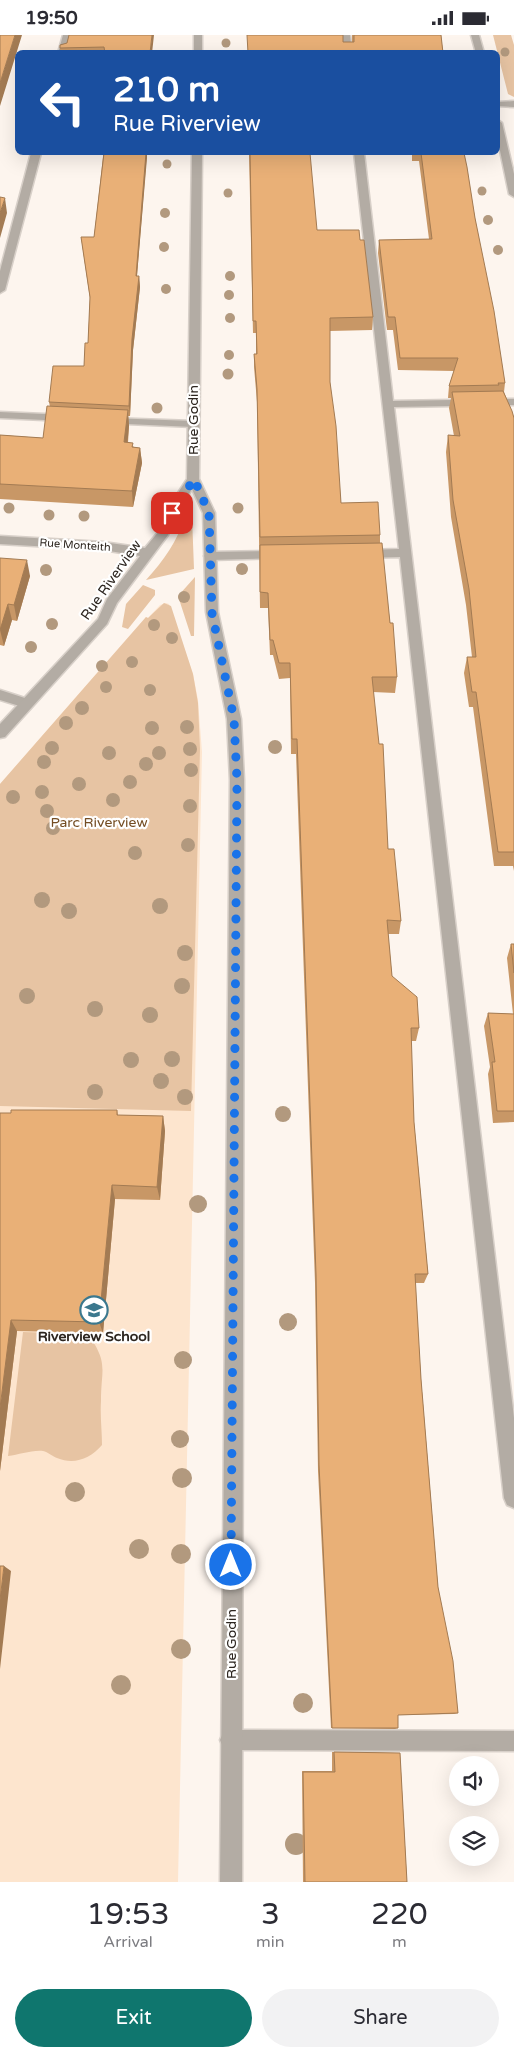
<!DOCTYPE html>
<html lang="en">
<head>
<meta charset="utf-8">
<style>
	body { margin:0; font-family:"Varela Round",sans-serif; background:#f2f2f3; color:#2b2b33; height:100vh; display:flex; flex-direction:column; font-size:19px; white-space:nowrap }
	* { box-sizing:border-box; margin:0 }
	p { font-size:16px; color:#7c7c81 }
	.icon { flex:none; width:28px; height:28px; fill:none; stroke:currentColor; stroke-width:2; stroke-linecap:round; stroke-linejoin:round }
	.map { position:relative; height:1847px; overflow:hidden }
	.details { display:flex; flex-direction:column; background:#fff; flex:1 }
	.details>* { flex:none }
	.guide { position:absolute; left:15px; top:15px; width:485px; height:105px; border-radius:8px; box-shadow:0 5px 20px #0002; background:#1a4fa0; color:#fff; overflow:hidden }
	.controls { position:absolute; left:449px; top:1721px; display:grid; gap:10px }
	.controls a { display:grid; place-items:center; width:50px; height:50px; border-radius:50%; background:#fff; box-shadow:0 5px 20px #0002; font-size:25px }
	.pin { position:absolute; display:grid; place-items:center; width:42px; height:42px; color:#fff; margin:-21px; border-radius:10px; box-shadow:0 2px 8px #0006 }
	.me { position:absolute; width:55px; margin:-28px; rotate:0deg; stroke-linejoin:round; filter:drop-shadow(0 0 4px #0008) }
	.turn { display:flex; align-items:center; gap:18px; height:105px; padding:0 15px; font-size:22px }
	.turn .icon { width:65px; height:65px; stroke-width:2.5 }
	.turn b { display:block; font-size:35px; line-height:42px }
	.eta { display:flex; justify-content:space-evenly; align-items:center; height:85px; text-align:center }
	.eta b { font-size:30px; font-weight:600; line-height:35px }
	.cta { display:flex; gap:10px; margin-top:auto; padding:10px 15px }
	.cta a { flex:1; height:58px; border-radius:30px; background:#0f766e; color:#fff; font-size:20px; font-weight:600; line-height:58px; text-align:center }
	.cta a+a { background:#f2f2f3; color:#2b2b33 }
	.status { display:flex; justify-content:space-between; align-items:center; height:35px; padding:0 25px; background:#fff; direction:ltr }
	.status svg { height:14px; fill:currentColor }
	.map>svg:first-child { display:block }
	.built { fill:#fde5ce }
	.green { fill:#e7c4a3 }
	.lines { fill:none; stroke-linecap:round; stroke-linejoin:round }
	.service-casing { stroke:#d8d0c9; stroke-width:3 }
	.minor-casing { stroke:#d8d0c9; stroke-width:3 }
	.service { fill:#b3aca4; fill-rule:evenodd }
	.minor { fill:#b3aca4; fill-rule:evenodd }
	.tree { fill:#b2997e }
	.wall { fill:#c89766 }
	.shaded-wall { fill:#a37b53 }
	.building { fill:#e9b077; stroke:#a37b53 }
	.route { stroke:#1a73e8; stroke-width:9; stroke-dasharray:0 16.2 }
	.labels { text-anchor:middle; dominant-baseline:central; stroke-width:4.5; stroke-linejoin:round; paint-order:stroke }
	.far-street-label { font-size:11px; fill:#2d2620; stroke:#fff }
	.street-label { font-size:14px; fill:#2d2620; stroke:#fff }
	.park-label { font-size:14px; fill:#744d23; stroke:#fff }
	.poi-label { font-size:14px; font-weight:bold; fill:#2d2620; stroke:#fff }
</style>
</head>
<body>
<div class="status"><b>19:50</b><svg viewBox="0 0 49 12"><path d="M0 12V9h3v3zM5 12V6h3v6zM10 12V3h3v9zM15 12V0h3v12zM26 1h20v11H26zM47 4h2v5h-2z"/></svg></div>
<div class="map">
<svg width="514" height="1847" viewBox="0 0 514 1847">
	<rect width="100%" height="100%" fill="#fdf5ee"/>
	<path class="built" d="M166,568L169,569L193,639L198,665L202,717L178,1847H0V749L146,582L148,583L160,570Z"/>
	<path class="green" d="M493,0H511L514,10V62L508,59Z
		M185,481H192L194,534L146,545C164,525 177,507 185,481Z
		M195,542L194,601H191L178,561Z
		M143,550L155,555V560L128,594L122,592L126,569Z
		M164,568L171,571L193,639L198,668L200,714L191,1076L0,1071V749L146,582L148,583Z
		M23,1297L88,1299C109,1329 101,1333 101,1366C100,1381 102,1395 102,1410C90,1424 74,1430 57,1423C52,1421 48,1417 43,1416C31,1415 19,1420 8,1421Z"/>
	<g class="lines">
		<g class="service-casing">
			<path id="service" d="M63,0H71L66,18H58Z
				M342,0H350L352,18H344Z
				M31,118H41L5,255L0,258V236Z
				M354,118H364L393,366L514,364V370L394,372L514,1383V1473L507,1470L504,1463L400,522L364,523L358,519L364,515L399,514Z
				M0,377L66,380L71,383L66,386L0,383Z
				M109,383L193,386L199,389L193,392L105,388L103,386Z
				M279,516L285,520L283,523L210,525L204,521L210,517Z
				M0,655L31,665L33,668L31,671L26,673L0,665Z
				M230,1695L514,1696V1716L230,1715L223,1712L220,1705L223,1698Z"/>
		</g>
		<g class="minor-casing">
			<path id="minor" d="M194,0H202V18H194Z
				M471,0H479L484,18H476Z
				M514,66V72L498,71V67Z
				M498,85L502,88L514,139V162L509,159L498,106Z
				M192,118H202L199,444L215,478L218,577L241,684L244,745L242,1847H220L230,745L227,684L206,577L203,478L192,454L180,473L168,500L117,568L107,589L5,702L0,703V689L98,584L107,564L140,521L103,515L0,509V501L103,507L145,513L159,496L168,473L187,444Z"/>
		</g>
		<use href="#service" class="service"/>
		<use href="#minor" class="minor"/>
	</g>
	<g class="tree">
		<circle cx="226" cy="8" r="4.5"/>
		<circle cx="505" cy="17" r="4.5"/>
		<circle cx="167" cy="129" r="4.5"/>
		<circle cx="482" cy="156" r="4.5"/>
		<circle cx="228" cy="158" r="4.5"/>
		<circle cx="165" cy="178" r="5"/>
		<circle cx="488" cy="185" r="5"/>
		<circle cx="164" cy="212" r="5"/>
		<circle cx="498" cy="215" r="5"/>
		<circle cx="230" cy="241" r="5"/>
		<circle cx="166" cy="254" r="5"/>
		<circle cx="229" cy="260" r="5"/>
		<circle cx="230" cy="283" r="5"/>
		<circle cx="229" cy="320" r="5"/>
		<circle cx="228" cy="339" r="5.5"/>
		<circle cx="157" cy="373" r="5.5"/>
		<circle cx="9" cy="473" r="5.5"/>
		<circle cx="238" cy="473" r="5.5"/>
		<circle cx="49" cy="480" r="5.5"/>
		<circle cx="84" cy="481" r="5.5"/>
		<circle cx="242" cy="534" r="6"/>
		<circle cx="46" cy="535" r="6"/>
		<circle cx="184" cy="562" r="6"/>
		<circle cx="52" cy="589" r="6"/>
		<circle cx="154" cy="590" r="6"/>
		<circle cx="172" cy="603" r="6"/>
		<circle cx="31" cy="612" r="6"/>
		<circle cx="132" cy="627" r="6"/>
		<circle cx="102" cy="631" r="6"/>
		<circle cx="106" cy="652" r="6"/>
		<circle cx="150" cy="655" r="6"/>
		<circle cx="82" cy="673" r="7"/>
		<circle cx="66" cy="688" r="7"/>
		<circle cx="187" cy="692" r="7"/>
		<circle cx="152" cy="693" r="7"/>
		<circle cx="275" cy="712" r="7"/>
		<circle cx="52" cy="713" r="7"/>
		<circle cx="190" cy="714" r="7"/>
		<circle cx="109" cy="718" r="7"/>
		<circle cx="159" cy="718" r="7"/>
		<circle cx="44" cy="727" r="7"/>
		<circle cx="146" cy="729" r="7"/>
		<circle cx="191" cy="735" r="7"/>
		<circle cx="130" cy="747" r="7"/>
		<circle cx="79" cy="749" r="7"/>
		<circle cx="42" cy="757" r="7"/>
		<circle cx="13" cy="762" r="7"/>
		<circle cx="113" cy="765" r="7"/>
		<circle cx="190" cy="771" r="7"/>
		<circle cx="47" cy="776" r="7"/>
		<circle cx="53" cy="793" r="7"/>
		<circle cx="188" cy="810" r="7"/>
		<circle cx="135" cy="818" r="7"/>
		<circle cx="42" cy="865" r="8"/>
		<circle cx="160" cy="871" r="8"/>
		<circle cx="69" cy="876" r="8"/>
		<circle cx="185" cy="918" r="8"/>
		<circle cx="182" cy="951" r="8"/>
		<circle cx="27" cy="961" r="8"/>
		<circle cx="95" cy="974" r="8"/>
		<circle cx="150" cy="980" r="8"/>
		<circle cx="172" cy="1024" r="8"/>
		<circle cx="131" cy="1025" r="8"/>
		<circle cx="161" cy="1046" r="8"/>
		<circle cx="95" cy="1057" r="8"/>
		<circle cx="185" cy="1062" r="8"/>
		<circle cx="283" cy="1079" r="8"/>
		<circle cx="198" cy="1169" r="9"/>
		<circle cx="288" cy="1287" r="9"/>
		<circle cx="183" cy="1325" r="9"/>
		<circle cx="180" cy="1404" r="9"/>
		<circle cx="182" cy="1443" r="10"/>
		<circle cx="75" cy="1457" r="10"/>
		<circle cx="139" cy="1514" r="10"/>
		<circle cx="181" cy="1519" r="10"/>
		<circle cx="181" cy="1614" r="10"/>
		<circle cx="121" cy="1650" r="10"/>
		<circle cx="303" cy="1668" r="10"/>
		<circle cx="296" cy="1809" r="11"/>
	</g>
	<path class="wall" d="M69,0L152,18H60V13L67,8Z
		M352,0H441L443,18L343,7H352Z
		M103,118H147L137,241H139L140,252L133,315L130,381H128L129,391L128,408L134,412L140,413L142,428L133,472L0,464V400L43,403L50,372L49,367L84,331L88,308L90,264L81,202H94L103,122Z
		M249,118L317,195L373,282L372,295L330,296V347L341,468L380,500V508L397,642L395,658L373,657L388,814L401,886L399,899H388L392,941L419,993L416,1006H411L414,1087L428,1239L424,1248H415L421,1344L438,1552L458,1678L454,1679L398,1680V1693L395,1694L331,1693L318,1436L315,1248L296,719H291L290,643L279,644L273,620H270L268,573H260L257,367L254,332V319H256V298H253Z
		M412,118H464L475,183L505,348L504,357L514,383V836L513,831H494L473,672H469L464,638L467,622H472L466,570L451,482L446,417L448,400L454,401L449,373L451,363H448L449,351L454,336L398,335L393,295H387L378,218L379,205L429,204L419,126H412Z
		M0,523L30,541L17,586L12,585L4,611L0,610Z
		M511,909H514V1087L493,1088L488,1039L490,1032L484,991L488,978L513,979L507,923Z
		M117,1075L118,1080L163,1081L165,1096L160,1165L115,1164L103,1298L17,1296L0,1436L11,1078Z
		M332,1717L400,1718L407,1847H303L302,1736H332Z"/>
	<path class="shaded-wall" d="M15,0H22L0,71V48Z
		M152,0H154L152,18H150Z
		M146,118H147V123L136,252V241Z
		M5,163L7,178L0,203V178Z
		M139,241L140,252L133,315L130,381L129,371L132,304Z
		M128,375L129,391L126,423L124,407Z
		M140,413L142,428L133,472L132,456Z
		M27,525L30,541L17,586L14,570Z
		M8,569L12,585L4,611L0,595Z
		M163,1081L165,1096L160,1165L157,1152Z
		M112,1150L115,1164L103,1298L99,1287Z
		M11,1285L17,1296L0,1436V1373Z
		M4,1531L11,1536L0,1634V1565Z"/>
	<path class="building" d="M0,0H15L0,48Z
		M69,0H152L150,18H105L104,12L60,13V10L67,8Z
		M247,0H343V7H354V0H441L443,18H248Z
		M104,118H146L136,241H139L132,304L129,371L49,367L53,331H84L85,308H88L90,262L81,202H94Z
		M250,118H310L317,195H359L360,205H364L373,282L330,283V347L336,391L341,468L378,467L380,500L260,502L257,354L254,319H257L256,286H253Z
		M421,118H464L467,132L475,183L494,276L505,348H498L499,350L449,351L458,323H400L395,282H388L379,205L432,204Z
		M0,162L5,163L0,178Z
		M503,356L512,376L514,383V817H498L476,657H472L467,622H476L469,554L453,465L448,400L460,401L452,357Z
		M47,371L128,375L124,407L133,408L132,412L140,413L132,456L0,449V400L43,403Z
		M382,508L390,588H393L397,642H372L379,709H383L388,814H394L401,886L387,885L392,941L417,962L419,993H411L414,1087L428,1239H415L421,1344L438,1552L453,1626L458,1678L398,1680V1693H332L319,1430L316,1239L297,704H292L290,628H279L273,605H270L268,558L260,557V510Z
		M0,523L27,525L14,570L8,569L0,595Z
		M511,909H514V938Z
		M488,978L514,979V1076H497L492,1027H495Z
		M11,1075H117V1080L163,1081L157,1152L112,1150L99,1287L11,1285L0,1373V1078H11Z
		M0,1531H4L0,1565Z
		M334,1717L400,1718L407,1847H305L303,1737H335Z"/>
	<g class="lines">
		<path class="route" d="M172,478L194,444L209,478L212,578L234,684L237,745L231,1530"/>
	</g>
	<defs>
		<g id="school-ring" transform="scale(1.4375)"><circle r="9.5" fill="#fff" stroke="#3b788e" stroke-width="1.5"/><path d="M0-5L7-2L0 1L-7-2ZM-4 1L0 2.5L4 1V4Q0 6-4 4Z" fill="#3b788e"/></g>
	</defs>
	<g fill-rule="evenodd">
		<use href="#school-ring" x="94" y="1275"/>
	</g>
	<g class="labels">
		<g class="far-street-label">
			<text transform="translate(75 510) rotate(4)">Rue Monteith</text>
		</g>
		<g class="street-label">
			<text transform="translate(193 385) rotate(-90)">Rue Godin</text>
			<text transform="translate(111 545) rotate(-55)">Rue Riverview</text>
			<text transform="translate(231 1609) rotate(-90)">Rue Godin</text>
		</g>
		<g class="park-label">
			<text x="99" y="787">Parc Riverview</text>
		</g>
		<g class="poi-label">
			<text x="94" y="1301">Riverview School</text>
		</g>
	</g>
</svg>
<div class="controls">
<a><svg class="icon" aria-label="sound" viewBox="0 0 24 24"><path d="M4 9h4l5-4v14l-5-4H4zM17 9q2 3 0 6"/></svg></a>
<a><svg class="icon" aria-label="layers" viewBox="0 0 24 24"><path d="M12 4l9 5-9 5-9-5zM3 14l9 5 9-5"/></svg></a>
</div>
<div class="pin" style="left:172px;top:478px;background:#d93025"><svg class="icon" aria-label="arrive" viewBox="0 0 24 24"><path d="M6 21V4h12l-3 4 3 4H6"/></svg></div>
<svg class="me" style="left:231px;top:1530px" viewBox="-20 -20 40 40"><circle r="17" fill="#1a73e8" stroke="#fff" stroke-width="3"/><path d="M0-11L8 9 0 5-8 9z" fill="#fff"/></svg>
<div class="guide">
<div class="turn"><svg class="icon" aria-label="left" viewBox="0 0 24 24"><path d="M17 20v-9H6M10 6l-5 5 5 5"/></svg><div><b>210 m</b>Rue Riverview</div></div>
</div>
</div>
<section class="details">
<div class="eta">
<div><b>19:53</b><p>Arrival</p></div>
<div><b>3</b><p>min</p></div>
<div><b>220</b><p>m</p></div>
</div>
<div class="cta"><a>Exit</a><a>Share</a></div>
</section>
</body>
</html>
